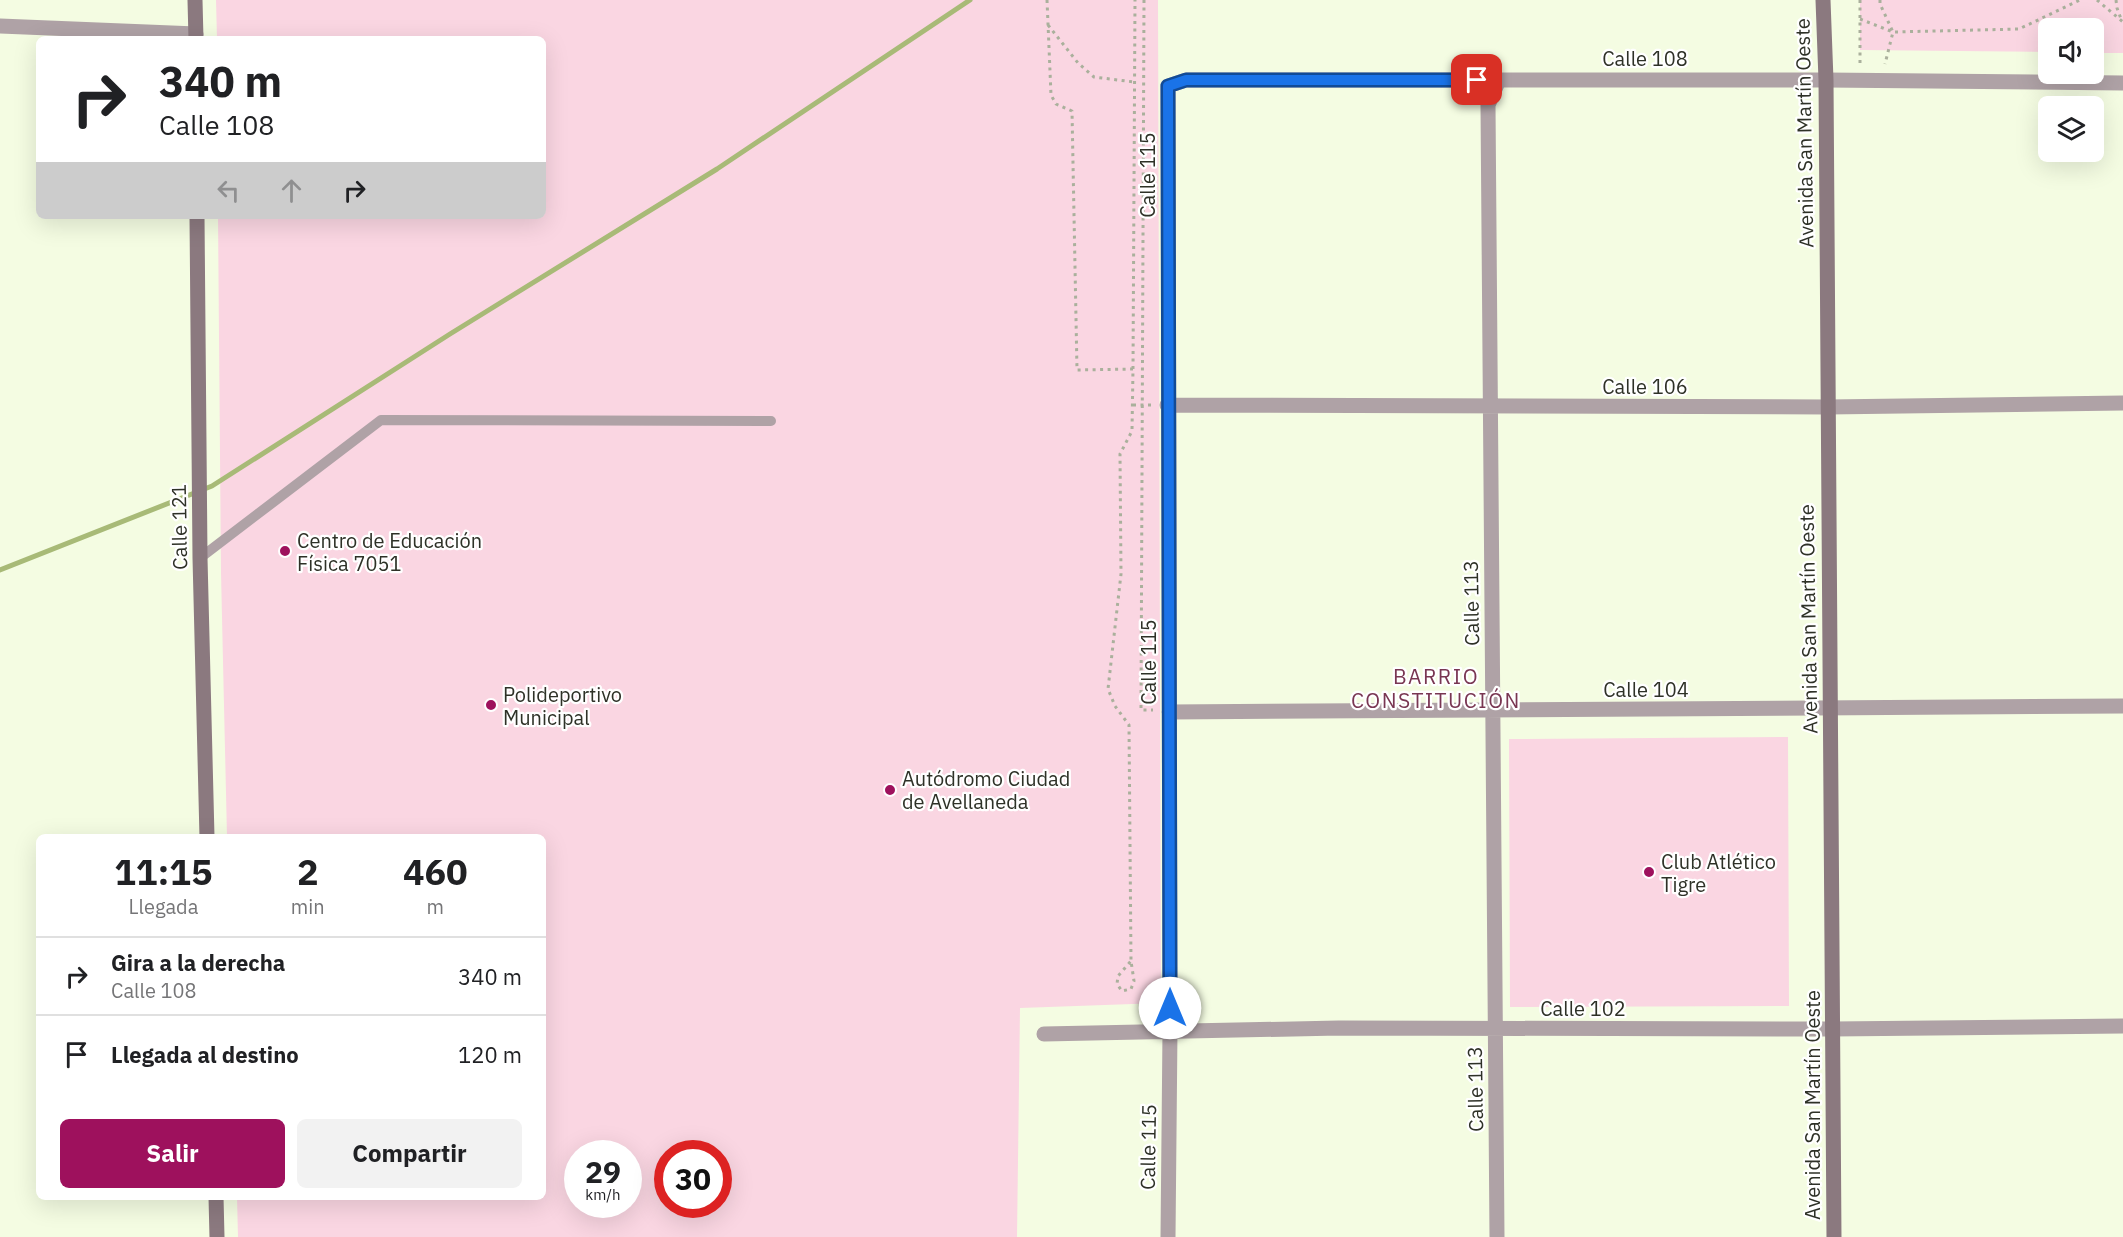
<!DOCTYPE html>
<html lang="es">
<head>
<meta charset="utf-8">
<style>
	body { margin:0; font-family:"IBM Plex Sans",sans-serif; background:#f2f2f2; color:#202124; height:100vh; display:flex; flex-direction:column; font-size:22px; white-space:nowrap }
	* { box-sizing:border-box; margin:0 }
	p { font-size:20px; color:#757577 }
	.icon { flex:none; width:33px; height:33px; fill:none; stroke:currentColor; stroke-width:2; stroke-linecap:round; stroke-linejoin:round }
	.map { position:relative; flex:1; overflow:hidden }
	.panel { position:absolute; left:36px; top:834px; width:510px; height:366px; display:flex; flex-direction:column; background:#fff; border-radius:9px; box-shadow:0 6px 24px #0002 }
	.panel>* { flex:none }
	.banner { position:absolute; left:36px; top:36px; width:510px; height:183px; border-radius:9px; box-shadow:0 6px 24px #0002; background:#fff; color:#202124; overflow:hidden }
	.fabs { position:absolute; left:2038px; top:18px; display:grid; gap:12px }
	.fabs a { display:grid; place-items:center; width:66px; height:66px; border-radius:9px; background:#fff; box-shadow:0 6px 24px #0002; font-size:30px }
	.speed { position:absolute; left:564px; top:1140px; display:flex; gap:12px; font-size:30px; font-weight:700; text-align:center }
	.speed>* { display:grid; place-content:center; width:78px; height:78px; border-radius:50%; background:#fff; box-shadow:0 6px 24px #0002; line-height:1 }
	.speed small { font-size:15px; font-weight:400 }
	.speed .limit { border:9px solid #d22; background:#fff; color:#111 }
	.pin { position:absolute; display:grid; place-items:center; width:51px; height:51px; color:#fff; margin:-26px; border-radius:12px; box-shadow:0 3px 9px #0006 }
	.me { position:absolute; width:66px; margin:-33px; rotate:0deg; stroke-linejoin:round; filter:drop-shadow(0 0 4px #0008) }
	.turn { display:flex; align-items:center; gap:21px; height:126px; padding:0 24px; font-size:27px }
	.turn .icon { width:78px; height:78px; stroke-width:2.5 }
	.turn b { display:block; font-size:42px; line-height:51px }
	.lanes { display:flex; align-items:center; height:57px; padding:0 24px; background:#0003; justify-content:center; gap:30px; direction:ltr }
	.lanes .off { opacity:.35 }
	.eta { display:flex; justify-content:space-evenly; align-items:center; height:102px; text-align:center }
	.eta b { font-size:36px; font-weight:700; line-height:42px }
	.button { display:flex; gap:12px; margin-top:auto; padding:12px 24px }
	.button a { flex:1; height:69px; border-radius:9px; background:#9e115d; color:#fff; font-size:24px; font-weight:700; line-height:69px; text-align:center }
	.button a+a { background:#f2f2f2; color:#202124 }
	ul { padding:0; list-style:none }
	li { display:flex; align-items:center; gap:18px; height:78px; padding:0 24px; border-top:2px solid #e0e0e0 }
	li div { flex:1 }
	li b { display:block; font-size:22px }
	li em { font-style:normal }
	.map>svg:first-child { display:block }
	.green { fill:#fad6e2; fill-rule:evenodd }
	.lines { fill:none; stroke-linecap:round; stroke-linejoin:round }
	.stream { stroke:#a8ba77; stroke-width:5 }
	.path { stroke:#aab09c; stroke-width:3; stroke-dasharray:3 4.5; stroke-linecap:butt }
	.lane { stroke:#afa2a6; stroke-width:10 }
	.street { stroke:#afa2a6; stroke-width:15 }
	.secondary { stroke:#8b797f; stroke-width:15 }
	.route-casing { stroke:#114b97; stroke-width:15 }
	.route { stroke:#1a73e8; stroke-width:10 }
	.poi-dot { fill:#9e115d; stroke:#fff; stroke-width:2 }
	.labels { text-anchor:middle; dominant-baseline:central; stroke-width:4.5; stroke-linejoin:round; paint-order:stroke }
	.street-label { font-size:20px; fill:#2e3127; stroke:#fff }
	.poi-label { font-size:20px; fill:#2e3127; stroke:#fff; text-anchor:start }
	.neighbourhood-label { font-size:21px; letter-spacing:1.5px; fill:#793652; stroke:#fff }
</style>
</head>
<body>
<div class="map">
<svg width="2123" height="1237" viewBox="0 0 2123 1237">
	<rect width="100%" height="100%" fill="#f4fce2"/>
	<path class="green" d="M216,0H1158L1161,1003L1020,1008L1017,1237H238L237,1197H543V837H227L221,573L218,216H543V39H217ZM578,1154H628V1204H578ZM668,1154H718V1204H668Z
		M1860,0H2123V53H2094V28H2049V52L1860,50Z
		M1788,737L1789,1006L1510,1007L1509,739Z"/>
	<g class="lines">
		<path class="stream" d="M0,570L212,486L450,334L717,169L970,0"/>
		<path class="path" d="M1047,0L1051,95L1056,104L1072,111L1077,370L1133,369L1132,431L1120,454L1121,574L1108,689L1115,706L1129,725L1131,961L1134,981L1131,989L1122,991L1117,984L1118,976L1131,961
			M1144,0L1141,710H1153
			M1860,0V66
			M1880,0V4L1893,32L1885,64
			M2097,0L2123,22
			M2116,0L2117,8L2121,19
			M1860,19L1893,32L2019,29L2080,0
			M1048,25L1078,63L1094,77L1134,82
			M1133,369L1135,0
			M1133,405H1151"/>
		<path class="lane" d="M200,558L381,420L771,421"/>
		<path class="street" d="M0,26L196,34
			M1167,405L1828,407L2123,403
			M1169,712L2123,706
			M1044,1034L1339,1028L1833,1029L2123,1026
			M1168,1237L1170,1030L1168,86L1186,80H1826L2123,83
			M1497,1237L1488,105L1499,80"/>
		<path class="secondary" d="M195,0L196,39
			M1823,0L1826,80L1834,1237
			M197,216L200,558L207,837
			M216,1197L217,1237"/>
	</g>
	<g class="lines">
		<g class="route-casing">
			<path id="route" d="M1170,1008L1168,86L1186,80H1477"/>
		</g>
		<use href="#route" class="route"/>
	</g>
	<g class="poi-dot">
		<circle cx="285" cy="551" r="6"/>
		<circle cx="491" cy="705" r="6"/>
		<circle cx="890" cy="790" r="6"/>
		<circle cx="1649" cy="872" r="6"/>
	</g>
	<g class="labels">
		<g class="street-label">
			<text x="1645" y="58">Calle 108</text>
			<text transform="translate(1804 133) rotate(-91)">Avenida San Martín Oeste</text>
			<text transform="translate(1147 175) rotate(-90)">Calle 115</text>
			<text x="1645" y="386">Calle 106</text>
			<text transform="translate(179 527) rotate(-91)">Calle 121</text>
			<text transform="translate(1471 603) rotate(-91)">Calle 113</text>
			<text transform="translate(1808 619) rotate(-91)">Avenida San Martín Oeste</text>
			<text transform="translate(1148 662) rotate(-90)">Calle 115</text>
			<text x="1646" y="689">Calle 104</text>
			<text x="1583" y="1008">Calle 102</text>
			<text transform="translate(1475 1089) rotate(-91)">Calle 113</text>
			<text transform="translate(1812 1105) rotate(-90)">Avenida San Martín Oeste</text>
			<text transform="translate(1148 1147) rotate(-89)">Calle 115</text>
		</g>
		<g class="poi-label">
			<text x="297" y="540">Centro de Educación<tspan x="297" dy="23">Física 7051</tspan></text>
			<text x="503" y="694">Polideportivo<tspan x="503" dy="23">Municipal</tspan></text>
			<text x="902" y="778">Autódromo Ciudad<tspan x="902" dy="23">de Avellaneda</tspan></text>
			<text x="1661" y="861">Club Atlético<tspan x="1661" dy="23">Tigre</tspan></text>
		</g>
		<g class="neighbourhood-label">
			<text x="1436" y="676">BARRIO<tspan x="1436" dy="24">CONSTITUCIÓN</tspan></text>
		</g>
	</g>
</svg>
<div class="fabs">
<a><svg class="icon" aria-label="sound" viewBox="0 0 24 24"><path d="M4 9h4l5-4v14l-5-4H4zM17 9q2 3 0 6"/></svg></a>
<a><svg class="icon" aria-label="layers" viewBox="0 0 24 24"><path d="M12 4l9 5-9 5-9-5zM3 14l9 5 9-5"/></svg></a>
</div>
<div class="speed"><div>29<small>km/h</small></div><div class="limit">30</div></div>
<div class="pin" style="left:1477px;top:80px;background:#d93025"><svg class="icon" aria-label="arrive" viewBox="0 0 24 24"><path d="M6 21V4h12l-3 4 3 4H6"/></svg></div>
<svg class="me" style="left:1170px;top:1008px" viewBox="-20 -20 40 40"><circle r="19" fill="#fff"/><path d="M0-13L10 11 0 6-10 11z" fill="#1a73e8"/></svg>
<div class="banner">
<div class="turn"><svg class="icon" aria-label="right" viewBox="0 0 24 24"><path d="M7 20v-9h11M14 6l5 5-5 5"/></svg><div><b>340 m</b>Calle 108</div></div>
<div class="lanes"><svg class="icon off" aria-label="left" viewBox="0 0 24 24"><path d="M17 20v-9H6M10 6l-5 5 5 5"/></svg><svg class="icon off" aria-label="ahead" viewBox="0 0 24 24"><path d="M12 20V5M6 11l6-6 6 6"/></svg><svg class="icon" aria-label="right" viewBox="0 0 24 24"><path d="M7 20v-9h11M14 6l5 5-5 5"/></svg></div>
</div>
<section class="panel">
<div class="eta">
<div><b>11:15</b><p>Llegada</p></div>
<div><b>2</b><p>min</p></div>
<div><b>460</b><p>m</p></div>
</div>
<ul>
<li><svg class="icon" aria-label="right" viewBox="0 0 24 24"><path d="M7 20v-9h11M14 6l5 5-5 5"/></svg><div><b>Gira a la derecha</b><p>Calle 108</p></div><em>340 m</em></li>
<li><svg class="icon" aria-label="arrive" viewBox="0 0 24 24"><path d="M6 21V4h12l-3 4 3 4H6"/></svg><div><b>Llegada al destino</b></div><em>120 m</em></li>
</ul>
<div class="button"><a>Salir</a><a>Compartir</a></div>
</section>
</div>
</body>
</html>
